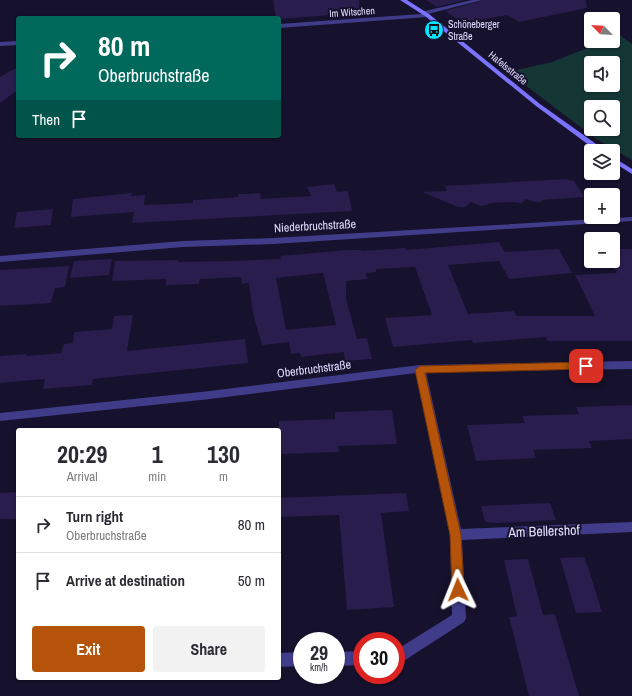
<!DOCTYPE html>
<html lang="en">
<head>
<meta charset="utf-8">
<style>
	body { margin:0; font-family:"Archivo Narrow",sans-serif; background:#f2f2f3; color:#2b2b33; height:100vh; display:flex; flex-direction:column; font-size:15px; white-space:nowrap }
	* { box-sizing:border-box; margin:0 }
	p { font-size:13px; color:#7c7c81 }
	.icon { flex:none; width:22px; height:22px; fill:none; stroke:currentColor; stroke-width:2; stroke-linecap:round; stroke-linejoin:round }
	.map { position:relative; flex:1; overflow:hidden }
	.drawer { position:absolute; left:16px; top:428px; width:265px; height:252px; display:flex; flex-direction:column; background:#fff; border-radius:4px; box-shadow:0 1px 3px #0004 }
	.drawer>* { flex:none }
	.top-card { position:absolute; left:16px; top:16px; width:265px; height:122px; border-radius:4px; box-shadow:0 1px 3px #0004; background:#00695c; color:#fff; overflow:hidden }
	.needle { width:26px; rotate:294deg }
	.fabs { position:absolute; left:584px; top:12px; display:grid; gap:8px }
	.fabs a { display:grid; place-items:center; width:36px; height:36px; border-radius:4px; background:#fff; box-shadow:0 1px 3px #0004; font-size:20px }
	.speed { position:absolute; left:293px; top:632px; display:flex; gap:8px; font-size:20px; font-weight:700; text-align:center }
	.speed>* { display:grid; place-content:center; width:52px; height:52px; border-radius:50%; background:#fff; box-shadow:0 1px 3px #0004; line-height:1 }
	.speed small { font-size:10px; font-weight:400 }
	.speed .limit { border:6px solid #d22; background:#fff; color:#111 }
	.pin { position:absolute; display:grid; place-items:center; width:34px; height:34px; color:#fff; margin:-17px; border-radius:8px; box-shadow:0 2px 6px #0006 }
	.me { position:absolute; width:44px; margin:-22px; rotate:358deg; stroke-linejoin:round; filter:drop-shadow(0 0 3px #0008) }
	.turn { display:flex; align-items:center; gap:14px; height:84px; padding:0 16px; font-size:18px }
	.turn .icon { width:52px; height:52px; stroke-width:2.5 }
	.turn b { display:block; font-size:28px; line-height:34px }
	.then { display:flex; align-items:center; height:38px; padding:0 16px; background:#0003; gap:8px; font-size:15px }
	.eta { display:flex; justify-content:space-evenly; align-items:center; height:68px; text-align:center }
	.eta b { font-size:24px; font-weight:800; line-height:28px }
	.primary-button { display:flex; gap:8px; margin-top:auto; padding:8px 16px }
	.primary-button a { flex:1; height:46px; border-radius:4px; background:#b45309; color:#fff; font-size:16px; font-weight:800; line-height:46px; text-align:center }
	.primary-button a+a { background:#f2f2f3; color:#2b2b33 }
	ul { padding:0; list-style:none }
	li { display:flex; align-items:center; gap:12px; height:56px; padding:0 16px; border-top:1px solid #e1e1e2 }
	li div { flex:1 }
	li b { display:block; font-size:15px }
	li em { font-style:normal }
	.map>svg:first-child { display:block }
	.green { fill:#143635; fill-rule:evenodd }
	.building { fill:#281d4d; fill-rule:evenodd }
	.lines { fill:none; stroke-linecap:round; stroke-linejoin:round }
	.street { fill:#413c8a; fill-rule:evenodd }
	.secondary { fill:#7973ff; fill-rule:evenodd }
	.route { fill:#b45309; stroke:#753606 }
	.labels { text-anchor:middle; dominant-baseline:central; stroke-width:4; stroke-linejoin:round; paint-order:stroke }
	.far-street-label { font-size:10px; fill:#e1dcff; stroke:#16112c }
	.far-poi-label { font-size:10px; fill:#e1dcff; stroke:#16112c; text-anchor:start }
	.street-label { font-size:12px; fill:#e1dcff; stroke:#16112c }
	.near-street-label { font-size:14px; fill:#e1dcff; stroke:#16112c }
</style>
</head>
<body>
<div class="map">
<svg width="632" height="696" viewBox="0 0 632 696">
	<rect width="100%" height="100%" fill="#16112c"/>
	<path class="green" d="M620,35L632,44V160L595,138L508,72L552,62L605,41H613V38ZM591,63H613V85H591ZM591,107H613V129H591Z"/>
	<path class="building" d="M273,0H359V13L279,19L276,18Z
		M426,0H465L437,7Z
		M483,0H586L587,8L519,22L507,15L463,23L445,11Z
		M18,67V90L0,103V77Z
		M565,179L574,181L584,197L543,200L541,202H534L526,199L522,203L510,202L490,203L487,205L480,206L471,202L465,207H458L422,192L447,191L445,186Z
		M334,184L337,192L348,191L352,211L132,223L134,212L71,217L73,199L132,193L131,196L145,195L144,205L193,203V200L238,197V194H248L260,193L261,199L311,196L307,187Z
		M53,209L51,225L14,228L17,212Z
		M499,242L505,252L559,249L572,273L509,279L499,261L448,265L468,314L514,311L516,316H595L575,275L617,273L610,261H613V249H632V341H547L546,337L473,343L472,340L393,347L385,318L432,315L415,267L376,269V272L366,273L367,279L346,281V299L357,339L367,338L372,359L345,361L344,352L301,357L300,353L291,354L289,342L262,345L253,314L249,283L242,284L241,277L200,279L199,284L166,285V279L112,281L115,261L178,260V262L231,261L281,259L280,256L348,250H361V251L406,248V250ZM323,273L336,325L286,330L276,278Z
		M112,259L109,275L70,278L74,261Z
		M69,266L65,287L55,288L51,303L0,306V270Z
		M133,315L127,351L245,339L248,363L93,379L92,385L43,389L45,379L0,383V356L27,354L26,356L61,353L64,344L73,343L74,332L112,329L114,316Z
		M632,405V439L589,441L592,448L533,450L536,458L476,461L467,425L525,423L522,416L579,414L576,407Z
		M392,410L397,444L338,446L339,452L279,454V421L335,419V412Z
		M18,492V519H0V493Z
		M406,493L409,511L381,513L394,607L347,610L339,515L279,517V498Z
		M550,503L556,520L496,523L485,522L481,506Z
		M584,557L588,567L602,612L576,613L560,558Z
		M528,559L543,615L555,614L579,696H529L509,617L517,616L504,560Z"/>
	<g class="lines">
		<path class="street" d="M472,0H482L428,14L430,15L427,17L279,28V24L421,14V12Z
			M18,41V45L0,46V42Z
			M632,217V221L273,244L183,247L0,262V256L183,241L273,238Z
			M632,361V369L426,372L461,529L632,522V532L462,540L466,618L464,622L399,664H396V650L452,615L450,535L416,373L210,399L0,421V413L210,391L420,365Z
			M362,651V665L336,666V652Z
			M302,652V666L279,667V653Z"/>
		<path class="secondary" d="M400,0H407L429,14L540,104L606,151H597L536,106L425,16Z
			M613,157L632,169V174L613,162Z"/>
	</g>
	<path class="route" d="M586,362L591,366L586,369L425,373L461,535L464,590L462,594L458,596L454,594L452,590L450,535L415,370L420,366Z"/>
	<defs>
		<g id="bus-disc" transform="scale(1)"><circle r="9.5" fill="#08e1ff" stroke="#16112c"/><path d="M-5-6H5V4H4V6H2V4H-2V6H-4V4H-5ZM-3.5-4V0h7V-4ZM-3.5 1.2v1.5H-2V1.2ZM2 1.2v1.5H3.5V1.2Z" fill="#111"/></g>
	</defs>
	<g fill-rule="evenodd">
		<use href="#bus-disc" x="434" y="30"/>
	</g>
	<g class="labels">
		<g class="far-street-label">
			<text transform="translate(352 12) rotate(-4)">Im Witschen</text>
			<text transform="translate(508 68) rotate(39)">Hafelsstraße</text>
		</g>
		<g class="far-poi-label">
			<text x="448" y="24">Schöneberger<tspan x="448" dy="12">Straße</tspan></text>
		</g>
		<g class="street-label">
			<text transform="translate(315 226) rotate(-3)">Niederbruchstraße</text>
			<text transform="translate(314 369) rotate(-7)">Oberbruchstraße</text>
		</g>
		<g class="near-street-label">
			<text transform="translate(544 531) rotate(-2)">Am Bellershof</text>
		</g>
	</g>
</svg>
<div class="fabs">
<a><svg class="needle" viewBox="-14 -14 28 28"><path d="M0-13l5 13h-10z" fill="#e53935"/><path d="M0 13l5-13h-10z" fill="#7c7c81"/></svg></a>
<a><svg class="icon" aria-label="sound" viewBox="0 0 24 24"><path d="M4 9h4l5-4v14l-5-4H4zM17 9q2 3 0 6"/></svg></a>
<a><svg class="icon" aria-label="search" viewBox="0 0 24 24"><circle cx="10" cy="10" r="6"/><path d="M15 15l6 6"/></svg></a>
<a><svg class="icon" aria-label="layers" viewBox="0 0 24 24"><path d="M12 4l9 5-9 5-9-5zM3 14l9 5 9-5"/></svg></a>
<a>+</a>
<a>−</a>
</div>
<div class="speed"><div>29<small>km/h</small></div><div class="limit">30</div></div>
<div class="pin" style="left:586px;top:366px;background:#d93025"><svg class="icon" aria-label="arrive" viewBox="0 0 24 24"><path d="M6 21V4h12l-3 4 3 4H6"/></svg></div>
<svg class="me" style="left:458px;top:590px" viewBox="-20 -20 40 40"><path d="M0-17L14 15 0 8-14 15z" fill="#b45309" stroke="#fff" stroke-width="4"/></svg>
<div class="top-card">
<div class="turn"><svg class="icon" aria-label="right" viewBox="0 0 24 24"><path d="M7 20v-9h11M14 6l5 5-5 5"/></svg><div><b>80 m</b>Oberbruchstraße</div></div>
<div class="then">Then<svg class="icon" aria-label="arrive" viewBox="0 0 24 24"><path d="M6 21V4h12l-3 4 3 4H6"/></svg></div>
</div>
<section class="drawer">
<div class="eta">
<div><b>20:29</b><p>Arrival</p></div>
<div><b>1</b><p>min</p></div>
<div><b>130</b><p>m</p></div>
</div>
<ul>
<li><svg class="icon" aria-label="right" viewBox="0 0 24 24"><path d="M7 20v-9h11M14 6l5 5-5 5"/></svg><div><b>Turn right</b><p>Oberbruchstraße</p></div><em>80 m</em></li>
<li><svg class="icon" aria-label="arrive" viewBox="0 0 24 24"><path d="M6 21V4h12l-3 4 3 4H6"/></svg><div><b>Arrive at destination</b></div><em>50 m</em></li>
</ul>
<div class="primary-button"><a>Exit</a><a>Share</a></div>
</section>
</div>
</body>
</html>
